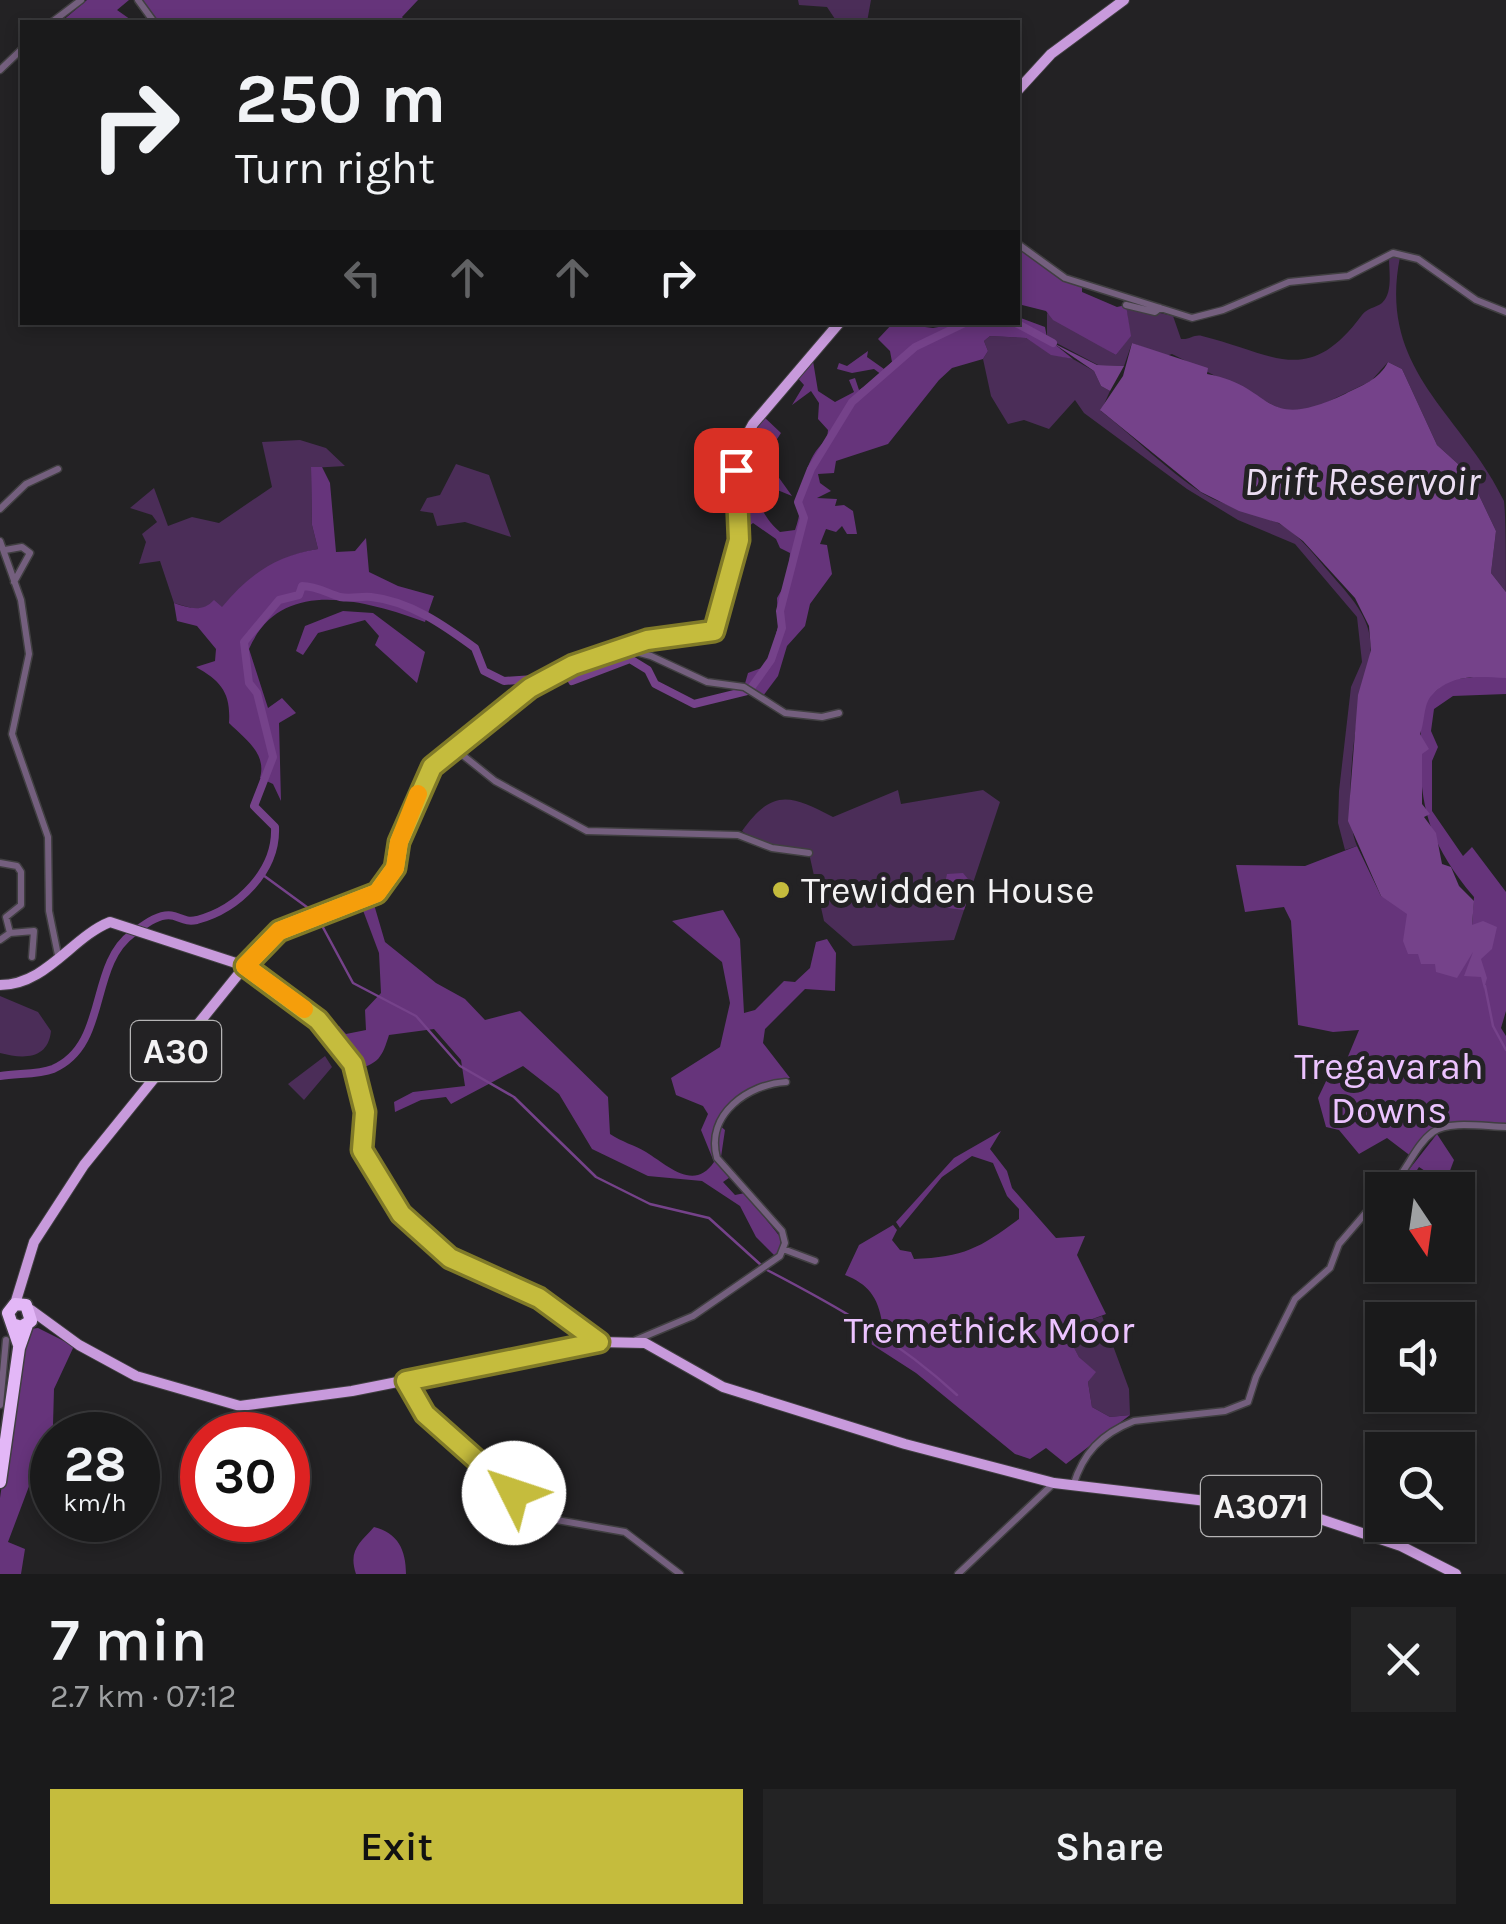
<!DOCTYPE html>
<html lang="en">
<head>
<meta charset="utf-8">
<style>
	body { margin:0; font-family:Karla,sans-serif; background:#232324; color:#f1f3f6; height:100vh; display:flex; flex-direction:column; font-size:38px; white-space:nowrap }
	* { box-sizing:border-box; margin:0 }
	p { font-size:32px; color:#9fa1a3 }
	.icon { flex:none; width:55px; height:55px; fill:none; stroke:currentColor; stroke-width:2; stroke-linecap:round; stroke-linejoin:round }
	.map { position:relative; height:1574px; overflow:hidden }
	.details { display:flex; flex-direction:column; background:#1a1a1b; flex:1 }
	.details>* { flex:none }
	.top-card { position:absolute; left:20px; top:20px; width:1000px; height:305px; border-radius:0px; box-shadow:0 5px 15px #0003,0 0 0 2px #38383a; background:#1a1a1b; color:#f1f3f6; overflow:hidden }
	.needle { width:65px; rotate:167deg }
	.controls { position:absolute; left:1365px; top:1172px; display:grid; gap:20px }
	.controls a { display:grid; place-items:center; width:110px; height:110px; border-radius:0px; background:#1a1a1b; box-shadow:0 5px 15px #0003,0 0 0 2px #38383a; font-size:50px }
	.speed { position:absolute; left:30px; top:1412px; display:flex; gap:20px; font-size:50px; font-weight:700; text-align:center }
	.speed>* { display:grid; place-content:center; width:130px; height:130px; border-radius:50%; background:#1a1a1b; box-shadow:0 5px 15px #0003,0 0 0 2px #38383a; line-height:1 }
	.speed small { font-size:25px; font-weight:400 }
	.speed .limit { border:15px solid #d22; background:#fff; color:#111 }
	.pin { position:absolute; display:grid; place-items:center; width:85px; height:85px; color:#fff; margin:-42px; border-radius:20px; box-shadow:0 5px 15px #0006 }
	.me { position:absolute; width:110px; margin:-55px; rotate:311deg; stroke-linejoin:round; filter:drop-shadow(0 0 8px #0008) }
	.turn { display:flex; align-items:center; gap:35px; height:210px; padding:0 50px; font-size:45px }
	.turn .icon { width:130px; height:130px; stroke-width:2.5 }
	.turn b { display:block; font-size:70px; line-height:85px }
	.lanes { display:flex; align-items:center; height:95px; padding:0 50px; background:#0003; justify-content:center; gap:50px; direction:ltr }
	.lanes .off { opacity:.35 }
	.round { display:grid; place-items:center; flex:none; width:105px; height:105px; border-radius:0px; background:#232324 }
	.overview { display:flex; align-items:center; justify-content:space-between; height:170px; padding:0 50px }
	h1 { font-size:60px; font-weight:600; line-height:75px }
	.primary-button { display:flex; gap:20px; margin-top:auto; padding:20px 50px }
	.primary-button a { flex:1; height:115px; border-radius:0px; background:#c5bc3d; color:#111; font-size:40px; font-weight:600; line-height:115px; text-align:center }
	.primary-button a+a { background:#232324; color:#f1f3f6 }
	.map>svg:first-child { display:block }
	.green { fill:#4b2d58 }
	.forest { fill:#66347b }
	.water { fill:#75428a }
	.lines { fill:none; stroke-linecap:round; stroke-linejoin:round }
	.stream { stroke:#75428a; stroke-width:2.5 }
	.river { stroke:#75428a; stroke-width:8 }
	.minor-casing { stroke:#403f41; stroke-width:9 }
	.major-casing { stroke:#403f41; stroke-width:12 }
	.highway-casing { stroke:#403f41; stroke-width:15 }
	.minor { stroke:#745f7e; stroke-width:6 }
	.major { stroke:#c89adc; stroke-width:10 }
	.highway { stroke:#e3b7f7; stroke-width:12 }
	.route-casing { stroke:#807a28; stroke-width:25 }
	.route { stroke:#c5bc3d; stroke-width:18 }
	.slow { stroke:#f59e0b; stroke-width:18 }
	.poi-dot { fill:#c5bc3d; stroke:#232224; stroke-width:4 }
	.labels { text-anchor:middle; dominant-baseline:central; stroke-width:10; stroke-linejoin:round; paint-order:stroke }
	.shield { fill:#232224; stroke:#b5b4b5; stroke-width:2.5 }
	.shield-label { font-size:35px; font-weight:bold; fill:#f3f2f3 }
	.poi-label { font-size:38px; fill:#f3f2f3; stroke:#232224; text-anchor:start }
	.park-label { font-size:38px; fill:#ecc3ff; stroke:#232224 }
	.water-label { font-size:40px; font-style:italic; fill:#ecdef3; stroke:#232224 }
</style>
</head>
<body>
<div class="map">
<svg width="1506" height="1574" viewBox="0 0 1506 1574">
	<rect width="100%" height="100%" fill="#232224"/>
	<path class="green" d="M798,0H871L867,22H837L827,7L799,5Z
		M1400,257C1377,371 1462,413 1504,501C1506,518 1506,571 1506,592L1491,573L1496,531L1477,491L1468,473L1437,445L1402,369L1388,362L1371,381L1317,407L1287,412L1172,354L1166,356L1132,343L1124,366L1098,365L1047,338V313L1116,355L1130,336L1126,305L1173,316L1181,339C1190,340 1194,334 1202,336C1275,354 1308,388 1362,315C1367,308 1375,308 1382,303C1393,293 1389,272 1389,258Z
		M990,336L1026,338L1051,354L1073,359L1094,371L1101,386L1110,391L1101,411C1134,437 1167,470 1202,493C1227,508 1256,511 1280,524C1301,536 1314,555 1329,572C1354,601 1379,624 1368,666C1357,705 1341,810 1357,846L1345,850L1338,823L1339,791L1351,687L1362,662L1357,617L1295,544L1238,520L1187,489L1084,413L1075,400L1049,429L1024,420L1008,424L991,396L983,359L988,351L984,341Z
		M300,440L326,448L345,466L311,468L312,525L318,549C280,555 246,578 222,608L195,609L174,603L160,561L139,564L146,542L142,534L157,522L152,515L130,508L154,488L168,526L192,517L219,523L272,487L262,442Z
		M456,464L489,475L511,537L465,522L437,526L433,513L420,511L427,498L440,495Z
		M898,790L901,804L983,790L1000,802L954,940L853,946L824,921L809,853L765,847L742,831C773,788 790,795 833,817Z
		M0,996L38,1012L51,1031C48,1060 23,1059 0,1053Z
		M325,1056L332,1067L304,1100L288,1084Z
		M1102,1316L1129,1389L1130,1415L1110,1417L1092,1407L1088,1382L1095,1372L1079,1357L1069,1339L1087,1321Z"/>
	<path class="forest" d="M87,0H129L117,10L134,22H61Z
		M138,0H418L402,17L406,22H154Z
		M1018,246L1065,278L1082,282V292L1117,307L1126,305L1131,336L1116,355L1053,320L1046,311L1018,304Z
		M1018,317L1045,327L1047,338L1073,359L1051,355L1026,338L990,336L984,341L988,351L983,359L952,368L939,380L888,444L836,461L834,473L818,474L820,483L831,491L817,498L837,499L835,506L844,505L853,511L857,534H847L842,526L836,532L826,529L820,544L827,545L832,574L810,604L805,626L787,646L778,676L763,696L744,687L748,673L769,665L778,626L777,598L788,579L790,553L780,548L776,539L753,523L744,530C736,486 739,454 763,416L781,433L760,465L777,475L792,496L755,481C753,498 767,522 780,532L795,530C807,497 797,465 827,439L828,430L818,419L819,403L811,391L792,405L804,385L795,375L812,355L818,391L835,402L854,392L849,380L855,378L859,390L882,375L874,369L852,373L837,369L839,363L847,366L868,351L867,357L884,369L892,362L890,351L878,339L893,323L933,328L961,323L1018,322Z
		M311,467H322L330,483L336,552L355,551L366,538L369,572L398,586L434,596L425,622C366,601 281,575 249,649L268,708L282,698L296,713L279,723L281,801L273,784L260,778C267,753 245,739 229,723C231,693 221,681 196,667L215,661L216,649L197,626L177,621L174,603C189,608 202,613 214,600L222,607C249,575 275,556 318,549L312,525Z
		M343,611L373,613L425,652L417,683L375,645L379,636L365,620L318,633L303,655L296,651L305,626Z
		M1506,673V694L1453,696L1434,709L1431,731L1438,747L1432,761V811L1463,856L1472,847L1506,892V1011L1501,1028L1506,1036V1127C1457,1127 1446,1117 1412,1157L1387,1138L1359,1154L1339,1130L1326,1127L1318,1098L1328,1077L1344,1066L1359,1030L1333,1032L1298,1025L1291,921L1284,907L1245,912L1236,865L1305,866L1357,846L1381,896L1472,925L1474,897C1417,830 1418,787 1422,702L1449,680Z
		M963,873L973,885L964,910L940,907L947,874Z
		M373,901L385,942L436,983L465,999L485,1020L520,1011L608,1097L610,1134C622,1142 634,1145 646,1152C667,1165 694,1192 714,1162L701,1130L708,1114L703,1106L676,1095L671,1078L720,1047L730,1003L722,962L672,921L723,910L740,939L744,1013L755,1010L784,981L795,982L810,968L816,942L827,939L836,953L835,991L805,989L765,1029L763,1043L790,1078C754,1082 734,1092 718,1124L725,1130L721,1157L736,1173L723,1182L735,1195L745,1193L781,1238L780,1252L775,1256L756,1237L740,1206L702,1181L648,1176L592,1149L559,1094L523,1066L451,1104L446,1097L421,1100L395,1112L394,1102L413,1092L465,1086L461,1060L434,1029L389,1035C382,1057 379,1064 356,1069L328,1028L339,1026L346,1034L366,1030L365,1010L381,993L379,953L361,905Z
		M1001,1131L990,1149L1007,1171L1012,1188L1056,1238L1085,1236L1077,1255L1106,1314L1087,1321L1070,1340L1079,1357L1096,1372L1088,1382L1092,1407L1110,1417L1130,1415L1066,1464L1046,1448L1030,1459L1015,1454L916,1373L868,1342L882,1322C878,1297 868,1284 845,1275L859,1245L893,1225L897,1230L892,1240L900,1250L911,1252L914,1259C964,1257 980,1248 1019,1219V1209L1007,1196L993,1163L972,1156L942,1177L900,1228L896,1222L954,1158Z
		M1437,1134L1454,1160L1445,1184L1419,1167L1404,1190H1393Z
		M38,1328L74,1346L54,1389L52,1461L37,1465L8,1542L25,1549L21,1574H0V1498L22,1349L30,1329Z
		M374,1527C398,1533 406,1550 406,1574H356C348,1550 360,1543 374,1527Z"/>
	<path class="water" d="M1053,343L1097,365L1124,366L1110,391L1101,386L1094,371Z
		M1132,343L1208,368L1207,374C1276,386 1260,434 1345,394C1362,385 1379,380 1388,362L1402,369L1437,445L1468,473L1477,491L1496,531L1491,573L1506,592V678C1477,677 1453,673 1432,695C1423,704 1425,723 1420,734L1429,749L1422,754V804L1430,814L1424,817L1436,833L1442,864L1451,867L1459,886L1474,901L1472,925L1483,921L1497,927L1492,949L1481,959L1487,978L1484,989L1481,977L1464,976L1473,952L1457,978L1436,972L1435,964H1421L1418,954H1408L1403,941L1407,914L1381,896L1348,821L1358,695L1371,650L1369,626L1355,598L1303,541L1279,523L1239,511L1201,492L1100,410L1123,376Z"/>
	<g class="lines">
		<path class="stream" d="M263,875L315,913
			M319,920L353,983L416,1016L460,1066L514,1097L596,1177L650,1204L709,1218L761,1265
			M1485,986L1493,1026L1506,1050
			M767,1270C836,1306 899,1341 957,1395"/>
		<path class="river" d="M1014,322L1053,343
			M572,681L630,659L648,670L655,684L694,704L747,691
			M751,688L771,660L782,628L780,611L804,518L798,502L811,469L852,402L915,347L967,322
			M0,1076C16,1073 38,1075 53,1069C109,1045 88,965 133,933C144,925 160,912 174,916C183,919 187,922 197,920C238,909 277,871 275,827L254,806L273,757L257,693L249,683L244,642L279,600L299,595L302,586C316,586 327,593 340,597C351,599 361,596 371,597C410,601 445,626 475,648L484,671L504,681L534,679"/>
		<g class="minor-casing">
			<path id="minor" d="M138,0L154,22
				M52,22L81,0
				M0,70L22,49
				M1018,244L1065,278L1192,318L1223,310L1289,282L1348,276L1393,253L1418,259L1476,300L1506,312
				M1126,305L1155,312L1160,308
				M0,509L26,484L58,469
				M0,541L21,600L29,654L12,734L48,837L49,911L59,960
				M5,550L22,547L30,553L14,582
				M625,649L651,656L707,682L744,687L785,713L822,717L839,713
				M455,749L495,781L587,831L738,835L772,848L809,853
				M0,863L17,866L21,872V905L6,917L10,933
				M0,940L10,933L34,931L32,957
				M1388,1190C1406,1174 1414,1146 1433,1132C1449,1120 1486,1127 1506,1127
				M783,1249L815,1261
				M636,1340L693,1316L780,1256L785,1243L782,1231L717,1158C705,1114 749,1084 786,1082
				M407,1381L425,1414L521,1498L551,1519L625,1532L680,1574
				M0,1405L6,1340
				M1073,1486C1083,1453 1101,1434 1134,1421L1225,1411L1248,1402L1256,1377L1295,1299L1330,1268L1339,1244L1382,1194
				M958,1574L1053,1484"/>
		</g>
		<g class="major-casing">
			<path id="major" d="M1018,90L1051,54L1124,0
				M0,985C46,985 72,937 110,922L245,966L317,1020L353,1064L365,1113L362,1151L401,1215L450,1258L539,1298L599,1342
				M15,1304L34,1242L84,1165L262,945L301,921L377,893L395,867L399,842L432,767L530,688L573,665L647,640L714,631L739,539L734,492L742,444L753,424L840,322
				M31,1310L79,1345L136,1376L240,1406L352,1391L599,1342L645,1343L723,1387L905,1444L1054,1483L1299,1512L1401,1546L1456,1574"/>
		</g>
		<g class="highway-casing">
			<path id="highway" d="M12,1324L21,1327L31,1321L26,1305L15,1304L8,1313L19,1345
				M0,1482L19,1348L27,1325"/>
		</g>
		<use href="#minor" class="minor"/>
		<use href="#major" class="major"/>
		<use href="#highway" class="highway"/>
	</g>
	<g class="lines">
		<g class="route-casing">
			<path id="route" d="M514,1493L425,1414L406,1381L599,1342L539,1298L450,1258L401,1214L362,1150L365,1112L353,1064L318,1020L245,966L279,931L377,893L395,868L399,842L432,767L530,688L573,665L647,640L714,631L739,540L736,470"/>
		</g>
		<use href="#route" class="route"/>
		<path class="slow" d="M304,1009L245,966L279,931L377,893L395,868L399,842L418,794"/>
	</g>
	<circle class="poi-dot" cx="781" cy="890" r="10"/>
	<g class="labels">
		<g class="shield">
			<rect x="131" y="1021" width="90" height="60" rx="8"/>
			<rect x="1201" y="1476" width="120" height="60" rx="8"/>
		</g>
		<g class="shield-label">
			<text x="176" y="1051">A30</text>
			<text x="1261" y="1506">A3071</text>
		</g>
		<g class="poi-label">
			<text x="801" y="890">Trewidden House</text>
		</g>
		<g class="park-label">
			<text x="1389" y="1066">Tregavarah<tspan x="1389" dy="44">Downs</tspan></text>
			<text x="989" y="1330">Tremethick Moor</text>
		</g>
		<g class="water-label">
			<text x="1362" y="481">Drift Reservoir</text>
		</g>
	</g>
</svg>
<div class="controls">
<a><svg class="needle" viewBox="-14 -14 28 28"><path d="M0-13l5 13h-10z" fill="#e53935"/><path d="M0 13l5-13h-10z" fill="#9fa1a3"/></svg></a>
<a><svg class="icon" aria-label="sound" viewBox="0 0 24 24"><path d="M4 9h4l5-4v14l-5-4H4zM17 9q2 3 0 6"/></svg></a>
<a><svg class="icon" aria-label="search" viewBox="0 0 24 24"><circle cx="10" cy="10" r="6"/><path d="M15 15l6 6"/></svg></a>
</div>
<div class="speed"><div>28<small>km/h</small></div><div class="limit">30</div></div>
<div class="pin" style="left:736px;top:470px;background:#d93025"><svg class="icon" aria-label="arrive" viewBox="0 0 24 24"><path d="M6 21V4h12l-3 4 3 4H6"/></svg></div>
<svg class="me" style="left:514px;top:1493px" viewBox="-20 -20 40 40"><circle r="19" fill="#fff"/><path d="M0-13L10 11 0 6-10 11z" fill="#c5bc3d"/></svg>
<div class="top-card">
<div class="turn"><svg class="icon" aria-label="right" viewBox="0 0 24 24"><path d="M7 20v-9h11M14 6l5 5-5 5"/></svg><div><b>250 m</b>Turn right</div></div>
<div class="lanes"><svg class="icon off" aria-label="left" viewBox="0 0 24 24"><path d="M17 20v-9H6M10 6l-5 5 5 5"/></svg><svg class="icon off" aria-label="ahead" viewBox="0 0 24 24"><path d="M12 20V5M6 11l6-6 6 6"/></svg><svg class="icon off" aria-label="ahead" viewBox="0 0 24 24"><path d="M12 20V5M6 11l6-6 6 6"/></svg><svg class="icon" aria-label="right" viewBox="0 0 24 24"><path d="M7 20v-9h11M14 6l5 5-5 5"/></svg></div>
</div>
</div>
<section class="details">
<div class="overview"><div><h1>7 min</h1><p>2.7 km · 07:12</p></div><a class="round"><svg class="icon" aria-label="close" viewBox="0 0 24 24"><path d="M6 6l12 12M18 6L6 18"/></svg></a></div>
<div class="primary-button"><a>Exit</a><a>Share</a></div>
</section>
</body>
</html>
